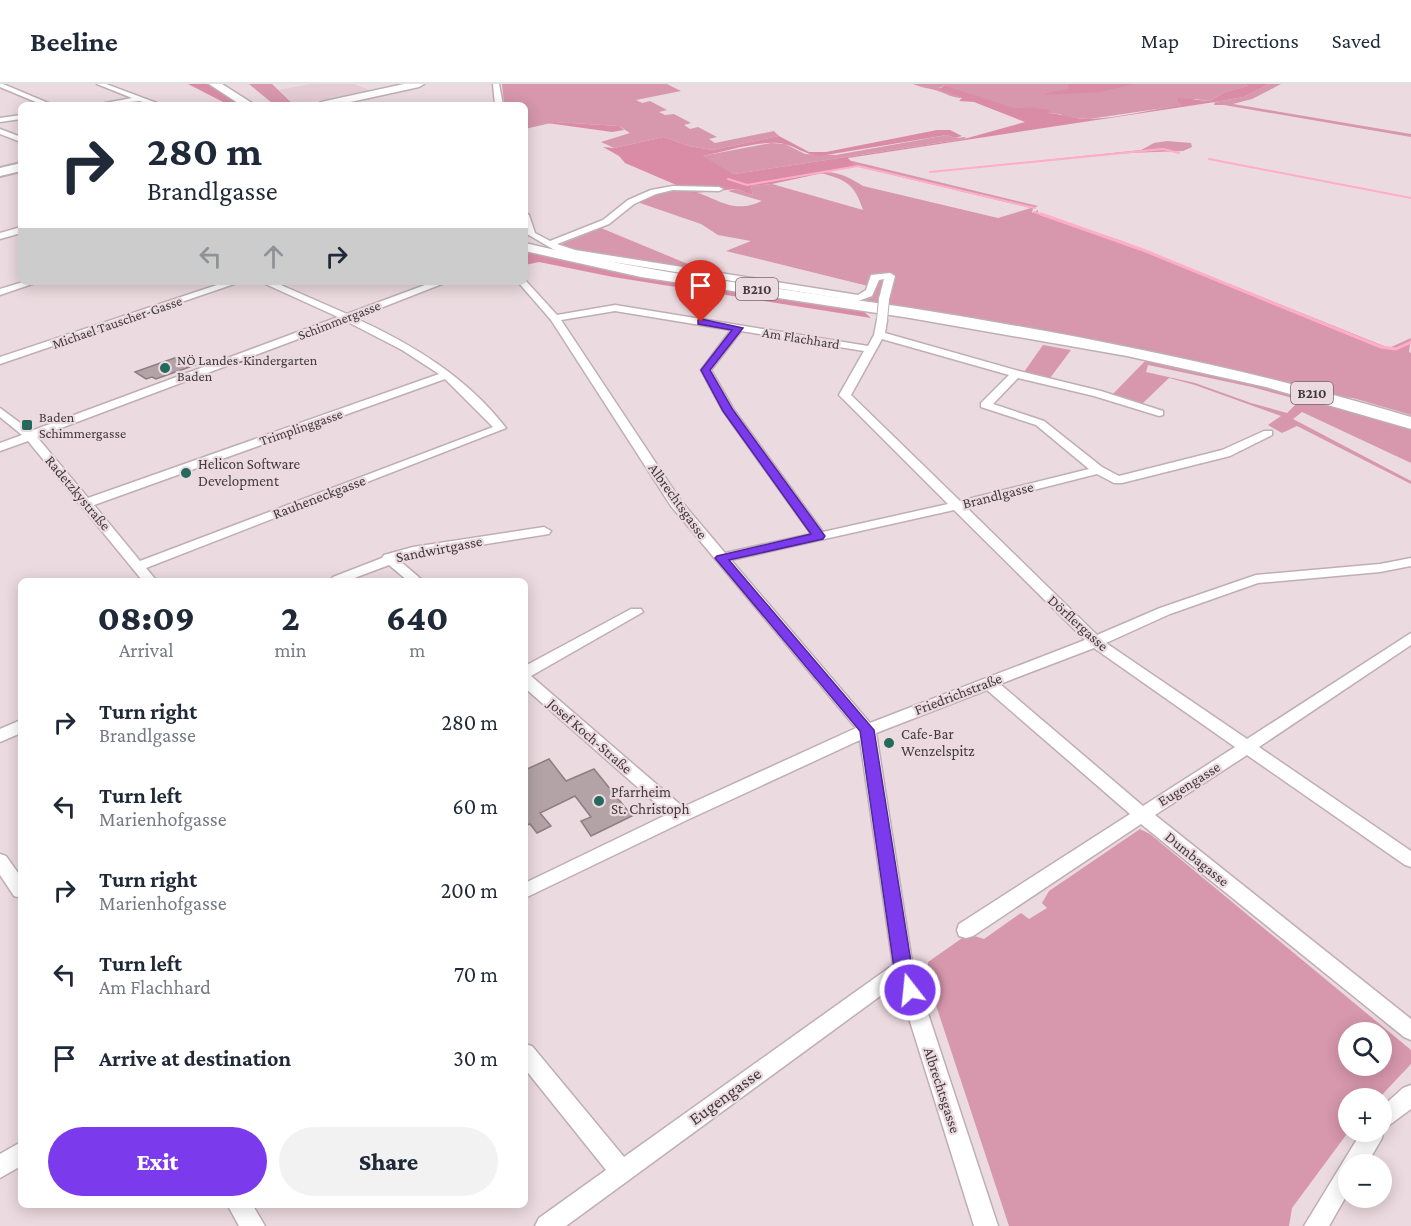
<!DOCTYPE html>
<html lang="en">
<head>
<meta charset="utf-8">
<style>
	body { margin:0; font-family:"Crimson Pro",serif; background:#f2f2f3; color:#1f2937; height:100vh; display:flex; flex-direction:column; font-size:22px; white-space:nowrap }
	* { box-sizing:border-box; margin:0 }
	p { font-size:20px; color:#747a83 }
	.icon { flex:none; width:33px; height:33px; fill:none; stroke:currentColor; stroke-width:2; stroke-linecap:round; stroke-linejoin:round }
	.map { position:relative; flex:1; overflow:hidden }
	.side { position:absolute; left:18px; top:494px; width:510px; height:630px; display:flex; flex-direction:column; background:#fff; border-radius:9px; box-shadow:0 3px 15px #0003 }
	.side>* { flex:none }
	.guide { position:absolute; left:18px; top:18px; width:510px; height:183px; border-radius:9px; box-shadow:0 3px 15px #0003; background:#fff; color:#1f2937; overflow:hidden }
	.controls { position:absolute; left:1338px; top:938px; display:grid; gap:12px }
	.controls a { display:grid; place-items:center; width:54px; height:54px; border-radius:50%; background:#fff; box-shadow:0 3px 15px #0003; font-size:30px }
	.pin { position:absolute; display:grid; place-items:center; width:51px; height:51px; color:#fff; margin:-62px -26px; border-radius:50% 50% 50% 0; rotate:-45deg; box-shadow:0 0 6px #0007 }
	.pin .icon { rotate:45deg }
	.me { position:absolute; width:66px; margin:-33px; rotate:344deg; stroke-linejoin:round; filter:drop-shadow(0 0 4px #0008) }
	.turn { display:flex; align-items:center; gap:21px; height:126px; padding:0 30px; font-size:27px }
	.turn .icon { width:78px; height:78px; stroke-width:2.5 }
	.turn b { display:block; font-size:42px; line-height:51px }
	.lanes { display:flex; align-items:center; height:57px; padding:0 30px; background:#0003; justify-content:center; gap:30px; direction:ltr }
	.lanes .off { opacity:.35 }
	.eta { display:flex; justify-content:space-evenly; align-items:center; height:102px; text-align:center }
	.eta b { font-size:36px; font-weight:800; line-height:42px }
	.action { display:flex; gap:12px; margin-top:auto; padding:12px 30px }
	.action a { flex:1; height:69px; border-radius:36px; background:#7c3aed; color:#fff; font-size:24px; font-weight:800; line-height:69px; text-align:center }
	.action a+a { background:#f2f2f3; color:#1f2937 }
	ul { padding:0; list-style:none }
	li { display:flex; align-items:center; gap:18px; height:84px; padding:0 30px }
	li div { flex:1 }
	li b { display:block; font-size:22px }
	li em { font-style:normal }
	header { display:flex; align-items:center; gap:36px; box-sizing:border-box; height:84px; padding:0 30px; background:#fff; border-bottom:2px solid #e0e1e3 }
	header strong { font-size:28px }
	nav { display:flex; gap:33px; margin-inline-start:auto; font-size:21px }
	.map>svg:first-child { display:block }
	.built { fill:#e5ccd4 }
	.green { fill:#d797ac; fill-rule:evenodd }
	.forest { fill:#da8ca7 }
	.lines { fill:none; stroke-linecap:round; stroke-linejoin:round }
	.stream-far1 { stroke:#ffadc9; stroke-width:2 }
	.stream { stroke:#ffadc9; stroke-width:3 }
	.building { fill:#b3a3a7; stroke:#8e7e83; stroke-width:1.5 }
	.street-casing { stroke:#bfafb4; stroke-width:3 }
	.secondary-casing { stroke:#bfafb4; stroke-width:4 }
	.primary-casing { stroke:#bfafb4; stroke-width:3 }
	.street { fill:#fff; fill-rule:evenodd }
	.secondary { fill:#fff; fill-rule:evenodd }
	.primary { fill:#fff; fill-rule:evenodd }
	.street-bridge-casing { stroke:#bfafb4; stroke-width:12; stroke-linecap:butt }
	.street-bridge { stroke:#fff; stroke-width:10 }
	.route { fill:#7c3aed; stroke:#51269a; stroke-width:1.5 }
	.poi-dot { fill:#24695c; stroke:#ebdadf; stroke-width:2 }
	.labels { text-anchor:middle; dominant-baseline:central; stroke-width:4.5; stroke-linejoin:round; paint-order:stroke }
	.shield { fill:#ebdadf; stroke:#746a6d; stroke-width:1.5 }
	.shield-label { font-size:14px; font-weight:bold; fill:#413a3c }
	.far-street-label { font-size:14px; fill:#413a3c; stroke:#ebdadf }
	.far-poi-label { font-size:14px; fill:#413a3c; stroke:#ebdadf; text-anchor:start }
	.poi-label { font-size:15px; fill:#413a3c; stroke:#ebdadf; text-anchor:start }
	.street-label { font-size:15px; fill:#413a3c; stroke:#ebdadf }
	.near-street-label { font-size:18px; fill:#413a3c; stroke:#ebdadf }
</style>
</head>
<body>
<header>
<strong>Beeline</strong>
<nav><a>Map</a><a>Directions</a><a>Saved</a></nav>
</header>
<div class="map">
<svg width="1411" height="1142" viewBox="0 0 1411 1142">
	<rect width="100%" height="100%" fill="#ebdadf"/>
	<path class="built" d="M310,0H354L372,7L294,21L279,6Z"/>
	<path class="green" d="M249,0H272L294,21L272,19Z
		M502,0H667L681,7L636,16L642,19L650,17L667,26L659,28L665,31L674,30L691,39L684,41L690,45L698,43L717,53L709,55L715,59L774,47L779,52L712,66L689,62L664,53L614,64L601,58L630,49L619,42L555,38L525,45V21L504,20Z
		M913,0H1245L1249,2L1225,8L1210,17L1195,15L1184,21L1089,35L1066,33L1060,30L1047,29L1028,23L1013,25L945,1L939,4L962,14C953,14 947,10 938,7C930,4 922,4 913,0Z
		M1269,0H1281L1252,15L1233,20L1411,50V53L1224,21H1214L1215,18L1244,13Z
		M947,51L955,54L966,53L964,55L734,90L702,72L771,59L785,60L805,70L836,71Z
		M1167,57L1191,59L1192,63L1183,67L1128,69L928,88L1141,66L1154,59Z
		M848,76L1038,122L1033,124L1032,129L1038,126V130L1122,157L1389,264L1411,254L1409,268L1411,269V331L1353,314L1339,313L1239,289L615,181L547,166L601,144L712,190L861,212L868,202L726,167L751,157L718,151L701,140L637,118C652,111 670,103 686,106C716,111 730,132 762,117L728,107L736,105L753,111L751,102L772,100L863,126C855,100 845,95 820,89C836,86 850,94 863,102L998,134L1031,124L855,82Z
		M1043,261L1071,266L1050,294L1024,288Z
		M1146,276L1246,297L1411,344V379L1302,328L1293,335L1411,397V400L1297,342L1282,349L1268,341L1281,332L1195,301L1169,294L1142,320L1112,311ZM1148,281L1252,303L1300,316L1287,329L1251,319L1195,299L1146,288Z
		M1140,745L1150,750L1411,966V980L1379,1014H1348L1349,1047L1292,1124L1289,1142H1009L928,897V878L968,850L984,855L1021,829L1029,835L1047,824L1042,819L1049,807ZM1348,948H1382V981H1348Z"/>
	<path class="forest" d="M188,0H207L242,21H229Z
		M1068,0H1133L1101,8L1044,11L1050,8L1069,5Z
		M1245,0H1269L1244,13L1215,18L848,74L855,82L772,100L751,102L753,111L736,105L695,109L625,79L619,72L603,63L614,64L664,53L689,62L712,66L779,52L809,68H826L937,46H950L962,52L955,54L947,51L820,72C803,70 797,63 784,60C763,55 724,68 703,72L734,90L964,55L1025,38L974,18L959,17L962,14L939,5L945,1L1013,24L1028,23L1050,26L1048,29C1062,30 1074,35 1089,35C1120,34 1152,25 1182,21L1178,18L1177,14L1210,17L1225,8L1248,2Z
		M555,38L619,42L624,46L612,48L547,39Z
		M525,167C636,194 750,210 863,227L871,234L613,193L539,178L525,181Z"/>
	<g class="lines">
		<path class="stream-far1" d="M1209,75L1411,114
			M930,88L1163,65L1179,69
			M728,95L747,101L858,82L1035,124
			M1035,128L1045,132"/>
		<path class="stream" d="M1041,130L1143,166L1381,263L1396,265L1411,258"/>
	</g>
	<path class="building" d="M180,272L195,281L156,295L152,293L146,295L135,288Z
		M549,675L566,697L594,685L632,732L591,752L581,737L591,733L575,712L540,729L551,742L537,749L530,740L525,742V686Z"/>
	<g class="lines">
		<g class="street-casing">
			<path id="street" d="M0,0H3L53,21H43L0,3Z
				M97,0H106L162,21H151L140,17L95,21L132,14Z
				M493,0H499L503,21H495Z
				M21,31V35L0,38V34Z
				M0,45L21,53V58L0,50Z
				M673,102L719,103L723,105L719,107L673,106L656,110L634,120L609,140L557,160L575,166L858,211L866,206L871,191L890,189L895,192L889,215L884,218L879,215L884,195L879,196L872,212L858,217L575,172L558,168L527,150L525,128L529,131L535,149L550,157L603,136L628,116L651,106Z
				M21,143V149L0,155V149Z
				M525,196L557,231L615,221L868,262L874,251L877,236L882,233L887,236L885,249L1019,287L1101,307L1163,327V331L1159,332L1094,312L1018,294L993,320L1044,337L1102,383L1119,392L1222,366L1264,347H1272V351L1230,372L1122,399H1114L1097,390L966,423L1097,551L1160,524L1256,491L1380,480L1411,474V482L1380,488L1258,499L1170,530L1106,559L1247,655L1411,549V561L1259,663L1411,767V783L1405,781L1247,671L1155,731L1411,935V956L1404,953L1141,740L973,852L966,854L959,852L957,846L959,840L1130,730L987,606L876,649L913,884L998,1142H974L898,899L566,1142H535L539,1134L606,1086L525,985V960L532,962L624,1073L893,881L860,656L687,736L525,814V799L668,730L525,604V582L631,525H641L643,528L531,592L683,723L856,644L671,422L551,236L518,198H525ZM615,227L731,246L701,286L723,327L811,450L725,469L681,417L561,236ZM741,247L864,267L839,311L948,420L823,448L734,326L711,286ZM882,255L1009,291L981,319V323L1036,341L1089,385L960,417L851,311ZM954,426L1085,556L870,639L731,476ZM1094,564L1235,663L1143,722L1000,600Z
				M23,198H38L0,211V205Z
				M226,198H240L0,280V273Z
				M261,198H274L347,230L433,198H447L355,234C412,260 467,293 506,344L146,484L156,496H142L28,357L0,367V359L22,351L0,333V324L31,347L338,233ZM346,237L402,266L439,290L88,414L37,353ZM445,295L493,343L140,477L94,421Z
				M544,443L551,447L549,450L416,471L400,477L422,496H407L389,481L349,496H331L333,493L382,474L384,471L413,463Z
				M21,636V649L0,658V645Z
				M0,770L6,772L21,793V814L14,812L0,791Z
				M1411,1001V1025L1384,1045L1382,1054L1367,1080H1348V1109L1329,1142H1304L1362,1047H1382V1023L1403,1004Z
				M21,1058V1082L0,1094V1070Z
				M227,1120H252L265,1142H239Z"/>
		</g>
		<g class="secondary-casing">
			<path id="secondary" d="M21,79V87L0,92V84Z"/>
		</g>
		<g class="primary-casing">
			<path id="primary" d="M209,0H222L255,21H241Z
				M404,0H424L419,3L337,21H315L321,18Z
				M525,159C652,190 781,204 910,224C1079,251 1247,284 1411,333V345L1266,303L1127,272L910,234L641,193L525,167Z"/>
		</g>
		<use href="#street" class="street"/>
		<use href="#secondary" class="secondary"/>
		<use href="#primary" class="primary"/>
		<g class="street-bridge-casing">
			<path id="street-bridge" d="M882,236L884,215"/>
		</g>
		<use href="#street-bridge" class="street-bridge"/>
	</g>
	<path class="route" d="M701,235L743,244L710,286L733,326L825,452L823,455L729,476L874,646L912,884L919,906L917,911L910,913L904,911L894,884L860,647L715,474L717,472L811,450L723,327L701,286L732,246L698,240V236Z"/>
	<g class="poi-dot">
		<circle cx="165" cy="284" r="6"/>
		<rect x="21" y="335" width="12" height="12" rx="3"/>
		<circle cx="186" cy="389" r="6"/>
		<circle cx="889" cy="659" r="6"/>
		<circle cx="599" cy="717" r="6"/>
	</g>
	<g class="labels">
		<g class="shield">
			<rect x="736" y="194" width="42" height="22" rx="4.5"/>
			<rect x="1291" y="298" width="42" height="22" rx="4.5"/>
		</g>
		<g class="shield-label">
			<text x="757" y="205">B210</text>
			<text x="1312" y="309">B210</text>
		</g>
		<g class="far-street-label">
			<text transform="translate(339 236) rotate(-21)">Schimmergasse</text>
			<text transform="translate(117 238) rotate(-19)">Michael Tauscher-Gasse</text>
			<text transform="translate(801 254) rotate(9)">Am Flachhard</text>
			<text transform="translate(301 343) rotate(-19)">Trimplinggasse</text>
		</g>
		<g class="far-poi-label">
			<text x="177" y="276">NÖ Landes-Kindergarten<tspan x="177" dy="16">Baden</tspan></text>
			<text x="39" y="333">Baden<tspan x="39" dy="16">Schimmergasse</tspan></text>
		</g>
		<g class="poi-label">
			<text x="198" y="380">Helicon Software<tspan x="198" dy="17">Development</tspan></text>
			<text x="901" y="650">Cafe-Bar<tspan x="901" dy="17">Wenzelspitz</tspan></text>
			<text x="611" y="708">Pfarrheim<tspan x="611" dy="17">St. Christoph</tspan></text>
		</g>
		<g class="street-label">
			<text transform="translate(78 409) rotate(50)">Radetzkystraße</text>
			<text transform="translate(998 411) rotate(-14)">Brandlgasse</text>
			<text transform="translate(319 413) rotate(-21)">Rauheneckgasse</text>
			<text transform="translate(678 417) rotate(54)">Albrechtsgasse</text>
			<text transform="translate(439 465) rotate(-11)">Sandwirtgasse</text>
			<text transform="translate(1078 539) rotate(42)">Dörflergasse</text>
			<text transform="translate(958 610) rotate(-21)">Friedrichstraße</text>
			<text transform="translate(590 652) rotate(41)">Josef Koch-Straße</text>
			<text transform="translate(1189 700) rotate(-32)">Eugengasse</text>
			<text transform="translate(1197 775) rotate(39)">Dumbagasse</text>
			<text transform="translate(942 1006) rotate(72)">Albrechtsgasse</text>
		</g>
		<g class="near-street-label">
			<text transform="translate(725 1012) rotate(-36)">Eugengasse</text>
		</g>
	</g>
</svg>
<div class="controls">
<a><svg class="icon" aria-label="search" viewBox="0 0 24 24"><circle cx="10" cy="10" r="6"/><path d="M15 15l6 6"/></svg></a>
<a>+</a>
<a>−</a>
</div>
<div class="pin" style="left:701px;top:238px;background:#d93025"><svg class="icon" aria-label="arrive" viewBox="0 0 24 24"><path d="M6 21V4h12l-3 4 3 4H6"/></svg></div>
<svg class="me" style="left:910px;top:906px" viewBox="-20 -20 40 40"><circle r="17" fill="#7c3aed" stroke="#fff" stroke-width="3"/><path d="M0-11L8 9 0 5-8 9z" fill="#fff"/></svg>
<div class="guide">
<div class="turn"><svg class="icon" aria-label="right" viewBox="0 0 24 24"><path d="M7 20v-9h11M14 6l5 5-5 5"/></svg><div><b>280 m</b>Brandlgasse</div></div>
<div class="lanes"><svg class="icon off" aria-label="left" viewBox="0 0 24 24"><path d="M17 20v-9H6M10 6l-5 5 5 5"/></svg><svg class="icon off" aria-label="ahead" viewBox="0 0 24 24"><path d="M12 20V5M6 11l6-6 6 6"/></svg><svg class="icon" aria-label="right" viewBox="0 0 24 24"><path d="M7 20v-9h11M14 6l5 5-5 5"/></svg></div>
</div>
<section class="side">
<div class="eta">
<div><b>08:09</b><p>Arrival</p></div>
<div><b>2</b><p>min</p></div>
<div><b>640</b><p>m</p></div>
</div>
<ul>
<li><svg class="icon" aria-label="right" viewBox="0 0 24 24"><path d="M7 20v-9h11M14 6l5 5-5 5"/></svg><div><b>Turn right</b><p>Brandlgasse</p></div><em>280 m</em></li>
<li><svg class="icon" aria-label="left" viewBox="0 0 24 24"><path d="M17 20v-9H6M10 6l-5 5 5 5"/></svg><div><b>Turn left</b><p>Marienhofgasse</p></div><em>60 m</em></li>
<li><svg class="icon" aria-label="right" viewBox="0 0 24 24"><path d="M7 20v-9h11M14 6l5 5-5 5"/></svg><div><b>Turn right</b><p>Marienhofgasse</p></div><em>200 m</em></li>
<li><svg class="icon" aria-label="left" viewBox="0 0 24 24"><path d="M17 20v-9H6M10 6l-5 5 5 5"/></svg><div><b>Turn left</b><p>Am Flachhard</p></div><em>70 m</em></li>
<li><svg class="icon" aria-label="arrive" viewBox="0 0 24 24"><path d="M6 21V4h12l-3 4 3 4H6"/></svg><div><b>Arrive at destination</b></div><em>30 m</em></li>
</ul>
<div class="action"><a>Exit</a><a>Share</a></div>
</section>
</div>
</body>
</html>
